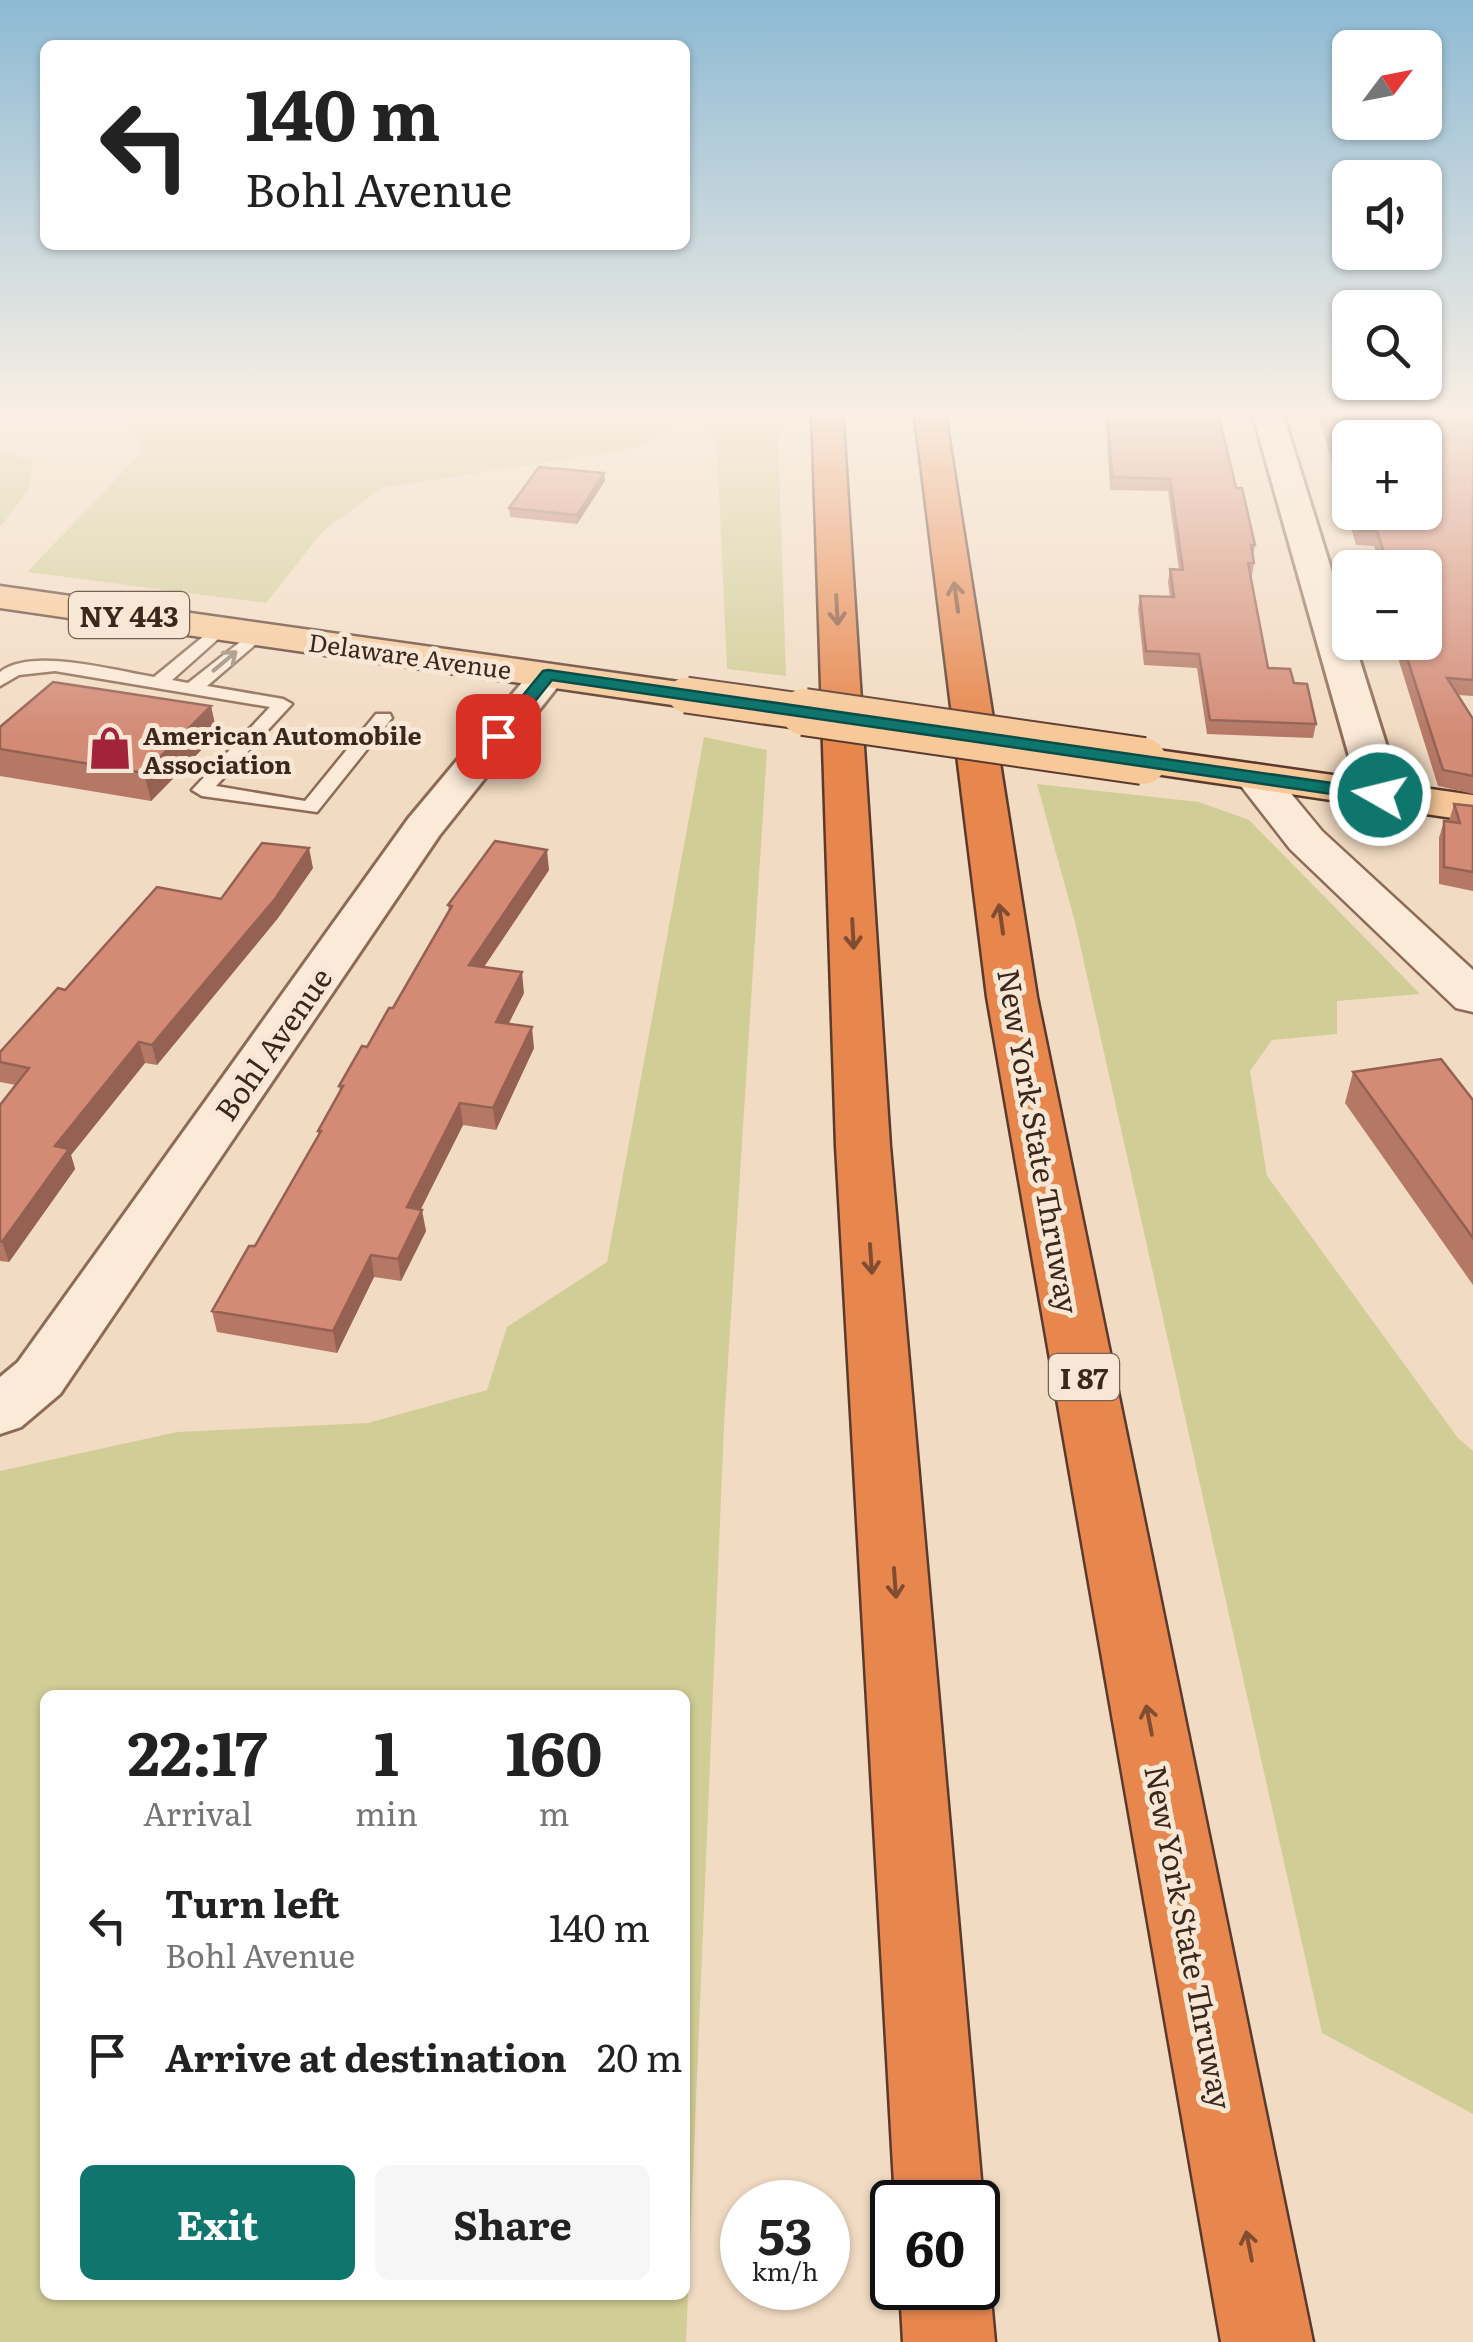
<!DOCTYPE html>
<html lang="en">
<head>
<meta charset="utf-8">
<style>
	body { margin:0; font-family:Literata,serif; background:#f6f6f6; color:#222; height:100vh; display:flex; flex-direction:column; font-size:38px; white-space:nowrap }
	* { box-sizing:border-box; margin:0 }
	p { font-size:32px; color:#767676 }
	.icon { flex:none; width:55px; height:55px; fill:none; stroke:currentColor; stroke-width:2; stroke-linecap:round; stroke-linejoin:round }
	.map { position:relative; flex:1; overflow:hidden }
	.sheet { position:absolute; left:40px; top:1690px; width:650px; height:610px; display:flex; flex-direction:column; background:#fff; border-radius:15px; box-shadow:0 2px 8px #0004 }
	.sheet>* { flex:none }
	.hud { position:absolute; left:40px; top:40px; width:650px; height:210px; border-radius:15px; box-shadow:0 2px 8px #0004; background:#fff; color:#222; overflow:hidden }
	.needle { width:65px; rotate:58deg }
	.fabs { position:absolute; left:1332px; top:30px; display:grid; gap:20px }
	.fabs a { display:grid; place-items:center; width:110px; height:110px; border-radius:15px; background:#fff; box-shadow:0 2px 8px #0004; font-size:50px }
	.speed { position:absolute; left:720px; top:2180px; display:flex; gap:20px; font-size:50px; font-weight:700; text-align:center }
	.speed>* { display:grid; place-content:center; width:130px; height:130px; border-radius:50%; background:#fff; box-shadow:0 2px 8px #0004; line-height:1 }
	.speed small { font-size:25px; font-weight:400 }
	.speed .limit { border:5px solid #111; border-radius:15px; background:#fff; color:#111 }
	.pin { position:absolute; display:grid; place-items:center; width:85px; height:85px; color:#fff; margin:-42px; border-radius:20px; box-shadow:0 5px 15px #0006 }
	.me { position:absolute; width:110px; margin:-55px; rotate:278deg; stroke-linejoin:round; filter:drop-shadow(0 0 8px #0008) }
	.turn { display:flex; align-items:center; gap:35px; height:210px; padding:0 40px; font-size:45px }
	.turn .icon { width:130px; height:130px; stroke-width:2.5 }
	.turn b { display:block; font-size:70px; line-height:85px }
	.eta { display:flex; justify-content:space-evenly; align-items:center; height:170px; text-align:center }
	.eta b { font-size:60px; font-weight:700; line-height:70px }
	.cta { display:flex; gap:20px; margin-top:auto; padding:20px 40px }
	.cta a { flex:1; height:115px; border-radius:15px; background:#0f766e; color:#fff; font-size:40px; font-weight:700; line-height:115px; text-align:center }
	.cta a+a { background:#f6f6f6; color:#222 }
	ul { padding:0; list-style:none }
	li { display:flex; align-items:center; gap:30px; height:130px; padding:0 40px }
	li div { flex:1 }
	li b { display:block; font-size:38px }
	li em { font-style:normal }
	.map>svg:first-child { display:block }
	.green { fill:#d1cd96; fill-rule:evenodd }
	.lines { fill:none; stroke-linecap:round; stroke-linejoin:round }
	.service-casing { stroke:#8e6b58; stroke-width:5 }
	.minor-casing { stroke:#8e6b58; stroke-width:6 }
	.tertiary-casing { stroke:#8e6b58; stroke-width:5 }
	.primary-casing { stroke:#5b3a2d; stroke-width:5 }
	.motorway-casing { stroke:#5b3a2d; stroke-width:5 }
	.service { fill:#fbead7; fill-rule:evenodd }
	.minor { fill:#fbead7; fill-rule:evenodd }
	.tertiary { fill:#fbead7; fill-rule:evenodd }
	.primary { fill:#f7c898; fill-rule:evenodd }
	.motorway { fill:#e7874e; fill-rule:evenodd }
	.primary-bridge-far1-casing { stroke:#5b3a2d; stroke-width:39; stroke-linecap:butt }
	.primary-bridge-casing { stroke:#5b3a2d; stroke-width:50; stroke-linecap:butt }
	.primary-bridge-far1 { stroke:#f7c898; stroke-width:35 }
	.primary-bridge { stroke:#f7c898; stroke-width:46 }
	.wall { fill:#b57865; fill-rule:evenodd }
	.shaded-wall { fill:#946153 }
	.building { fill:#d38b76; stroke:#946153; stroke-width:2.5 }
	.oneway { stroke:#804d31 }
	.oneway2 { stroke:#9c887a }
	.route { fill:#0f766e; stroke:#0a4d48; stroke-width:2.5 }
	.labels { text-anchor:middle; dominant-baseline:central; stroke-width:10; stroke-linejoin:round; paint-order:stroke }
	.far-street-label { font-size:25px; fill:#3c271d; stroke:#f8e7d4 }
	.far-poi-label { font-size:25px; font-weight:bold; fill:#3c271d; stroke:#f8e7d4; text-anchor:start }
	.shield { fill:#f8e7d4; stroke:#746154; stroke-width:2.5 }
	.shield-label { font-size:28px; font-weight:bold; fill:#3c271d }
	.street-label { font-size:30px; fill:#3c271d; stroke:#f8e7d4 }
</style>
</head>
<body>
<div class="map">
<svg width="1473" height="2342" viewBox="0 0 1473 2342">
	<rect width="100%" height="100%" fill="#f2dbc3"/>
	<path class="green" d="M127,408H777L786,676L727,669L717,449L698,408L636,448L382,488L323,531L266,603L27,572L142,452Z
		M0,451L34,461L28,491L0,527Z
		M704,737L767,750L724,1425L686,2342H0V1471L177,1432L368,1423L487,1390L507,1327L607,1262ZM45,1695H685V2295H45Z
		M1037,784L1199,802L1249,820L1420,994L1337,1001V1034L1272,1040L1250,1071L1267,1176L1458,1438L1473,1451V2114L1322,2033L1075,922Z"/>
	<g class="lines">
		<g class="service-casing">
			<path id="service" d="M221,622L230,627L227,631L172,680L188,683L258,628L267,633L264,637L207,686L283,699L292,704L216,786L305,801L376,714H390L392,718L317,812L202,796L192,790L270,707L55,671L19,675L0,686V672C32,647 115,671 154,677Z"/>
		</g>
		<g class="minor-casing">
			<path id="minor" d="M1251,408H1281L1350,630V642H1354L1402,795L1396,804L1381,807L1366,804L1360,795Z
				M548,664L561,667L567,675L439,836L60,1394L21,1427L0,1434V1377L18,1362L408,819L535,667Z"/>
		</g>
		<g class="tertiary-casing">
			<path id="tertiary" d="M1255,764L1270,768L1322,831L1473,970V1012L1456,1008L1290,849L1234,777L1240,768Z"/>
		</g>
		<g class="primary-casing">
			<path id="primary" d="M0,586L686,683L700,687L706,695L700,703L686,707L0,608Z
				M1143,748L1473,795V821L1128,770L1122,761L1128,752Z"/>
		</g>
		<g class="motorway-casing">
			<path id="motorway" d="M812,408H842L890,1146L983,2202L978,2215V2202H895L836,1146Z
				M914,408H944L1037,997L1313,2342H1221L987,997Z
				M978,2257L990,2288L995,2342H903L900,2288H978Z"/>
		</g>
		<use href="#service" class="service"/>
		<use href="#minor" class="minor"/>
		<use href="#tertiary" class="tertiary"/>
		<use href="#primary" class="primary"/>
		<use href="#motorway" class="motorway"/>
		<g class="primary-bridge-far1-casing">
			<path id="primary-bridge-far1" d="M686,695L821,714"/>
		</g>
		<g class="primary-bridge-casing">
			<path id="primary-bridge" d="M804,712L1143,761"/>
		</g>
		<use href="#primary-bridge-far1" class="primary-bridge-far1"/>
		<use href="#primary-bridge" class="primary-bridge"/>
	</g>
	<path class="wall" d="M1105,408H1217L1236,488L1255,545L1253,557L1254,563L1252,576H1251L1268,668L1294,683L1316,724L1313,738L1207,734L1197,668L1144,665L1138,609L1140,596L1170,597L1168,582L1170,569L1179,570L1168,491L1110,490Z
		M1316,408H1473V696L1458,695L1473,719V794L1438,786L1393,642H1425V568H1381L1374,546L1356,545ZM1350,438L1425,512H1350Z
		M605,481L577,524L510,517L509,508Z
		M211,706L217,734L151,801L0,776V727Z
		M1454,804L1473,806V891L1439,884V838L1444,821H1449Z
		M313,868L278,918L157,1065L145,1063L71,1155L75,1169L9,1262L0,1261V1105L16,1085L0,1082V1052L65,990Z
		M549,870L484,967L524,993L508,1024L534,1048L496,1130L463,1125L420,1209L426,1231L401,1281L374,1277L337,1353L217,1332L212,1311L255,1246L319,1135L318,1131L340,1091L339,1086L393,1008L449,911L448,905Z
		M1353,1072L1473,1100V1285L1345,1103Z"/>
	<path class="shaded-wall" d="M604,473L605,481L577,524V515Z
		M211,706L217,734L151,801L144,773Z
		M309,848L313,868L278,918L157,1065L152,1045Z
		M547,850L549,870L471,986L469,965Z
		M522,972L524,993L499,1043L496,1022Z
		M532,1027L534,1048L496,1130L493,1108Z
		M139,1042L145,1063L71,1155L75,1169L9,1262L2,1242L55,1146Z
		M460,1103L463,1125L411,1229L407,1207Z
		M422,1210L426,1231L401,1281L398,1259Z
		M371,1255L374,1277L337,1353L333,1331Z"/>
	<path class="building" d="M1107,408H1217L1236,488H1242L1255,545H1251L1254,563H1248L1268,668L1290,669L1294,683L1307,684L1316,724L1210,720L1199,654L1146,651L1140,596L1174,597L1170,569L1183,570L1170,479L1112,477Z
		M1323,408H1473V680L1447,678L1473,719V776L1443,770L1402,642H1425V568H1389L1377,531L1359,530L1354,512H1425V438H1350V498Z
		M539,467L604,473L577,515L509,508Z
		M53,682L211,706L144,773L0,749V727Z
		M1454,804L1473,806V872L1444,867V821L1460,823Z
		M495,841L547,850L469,965L522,972L496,1022L532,1027L493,1108L460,1103L407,1207L422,1210L398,1259L371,1255L333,1331L212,1311L249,1246H255L321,1131H318L343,1086H339L362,1046L367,1047L389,1008H393L452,906L448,905Z
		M262,843L309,848L275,899L152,1045L139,1042L55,1146L69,1149L2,1242L0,1241V1105L29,1068L0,1062V1052L58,988L65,990L157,887L221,899Z
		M1441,1059L1473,1100V1238L1353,1072Z"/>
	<defs><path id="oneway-shaft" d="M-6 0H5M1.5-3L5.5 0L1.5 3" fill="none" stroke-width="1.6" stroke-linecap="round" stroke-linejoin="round" transform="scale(2.5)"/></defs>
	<g class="oneway">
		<use href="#oneway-shaft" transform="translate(956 597) rotate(-98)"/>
		<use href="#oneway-shaft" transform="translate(837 610) rotate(87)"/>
		<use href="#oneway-shaft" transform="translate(1001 919) rotate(-98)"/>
		<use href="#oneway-shaft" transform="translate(853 934) rotate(87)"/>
		<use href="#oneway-shaft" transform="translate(871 1259) rotate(86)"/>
		<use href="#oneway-shaft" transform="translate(895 1583) rotate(86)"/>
		<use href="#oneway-shaft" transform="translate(1149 1720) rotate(-101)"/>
		<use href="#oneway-shaft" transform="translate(1249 2246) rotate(-101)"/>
	</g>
	<use class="oneway2" href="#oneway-shaft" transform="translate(225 661) rotate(-40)"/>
	<linearGradient id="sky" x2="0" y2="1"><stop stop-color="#8dbad4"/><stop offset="0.56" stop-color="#f9efe4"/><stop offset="1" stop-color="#f9efe4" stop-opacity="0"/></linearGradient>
	<rect width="1473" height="735" fill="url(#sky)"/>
	<path class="route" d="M548,670L1380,790L1389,795L1380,801L552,680L504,740H492V733L543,671Z"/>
	<defs>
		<g id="shop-bare" transform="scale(3.45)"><path d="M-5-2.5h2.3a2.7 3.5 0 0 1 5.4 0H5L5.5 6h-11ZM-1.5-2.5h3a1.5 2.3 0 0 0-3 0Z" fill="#a2233c" stroke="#f8e7d4" stroke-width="2.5" paint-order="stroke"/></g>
	</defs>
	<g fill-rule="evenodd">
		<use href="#shop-bare" x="110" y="748"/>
	</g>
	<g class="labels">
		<g class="far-street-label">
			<text transform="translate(410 655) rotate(8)">Delaware Avenue</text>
		</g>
		<g class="far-poi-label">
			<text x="143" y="734">American Automobile<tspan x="143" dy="29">Association</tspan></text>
		</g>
		<g class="shield">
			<rect x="69" y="592" width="120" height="46" rx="8"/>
			<rect x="1049" y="1354" width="70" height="46" rx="8"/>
		</g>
		<g class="shield-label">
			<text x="129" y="615">NY 443</text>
			<text x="1084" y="1377">I 87</text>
		</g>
		<g class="street-label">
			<text transform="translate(272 1043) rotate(-55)">Bohl Avenue</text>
			<text transform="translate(1040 1141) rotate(80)">New York State Thruway</text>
			<text transform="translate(1190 1937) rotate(79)">New York State Thruway</text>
		</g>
	</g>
</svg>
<div class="fabs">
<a><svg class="needle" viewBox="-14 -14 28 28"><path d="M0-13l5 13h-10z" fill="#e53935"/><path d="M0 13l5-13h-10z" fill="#767676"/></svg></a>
<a><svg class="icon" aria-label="sound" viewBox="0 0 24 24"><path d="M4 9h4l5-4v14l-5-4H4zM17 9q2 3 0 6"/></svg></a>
<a><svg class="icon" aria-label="search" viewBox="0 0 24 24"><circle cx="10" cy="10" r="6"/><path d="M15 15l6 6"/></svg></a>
<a>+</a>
<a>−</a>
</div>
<div class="speed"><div>53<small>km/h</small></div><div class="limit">60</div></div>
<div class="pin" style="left:498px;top:736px;background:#d93025"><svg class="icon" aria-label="arrive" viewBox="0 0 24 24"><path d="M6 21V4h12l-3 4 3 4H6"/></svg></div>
<svg class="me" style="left:1380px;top:795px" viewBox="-20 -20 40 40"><circle r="17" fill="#0f766e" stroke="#fff" stroke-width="3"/><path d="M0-11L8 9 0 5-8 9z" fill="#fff"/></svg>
<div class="hud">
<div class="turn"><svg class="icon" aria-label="left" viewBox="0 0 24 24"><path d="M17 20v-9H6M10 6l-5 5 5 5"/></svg><div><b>140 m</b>Bohl Avenue</div></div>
</div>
<section class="sheet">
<div class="eta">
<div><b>22:17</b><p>Arrival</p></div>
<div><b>1</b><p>min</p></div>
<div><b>160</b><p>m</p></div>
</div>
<ul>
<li><svg class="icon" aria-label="left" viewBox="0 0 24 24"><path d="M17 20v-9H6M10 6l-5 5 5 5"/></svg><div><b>Turn left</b><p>Bohl Avenue</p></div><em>140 m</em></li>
<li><svg class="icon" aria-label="arrive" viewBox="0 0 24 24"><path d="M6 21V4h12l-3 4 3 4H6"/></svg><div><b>Arrive at destination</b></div><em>20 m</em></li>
</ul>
<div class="cta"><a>Exit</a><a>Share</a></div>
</section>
</div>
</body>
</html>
